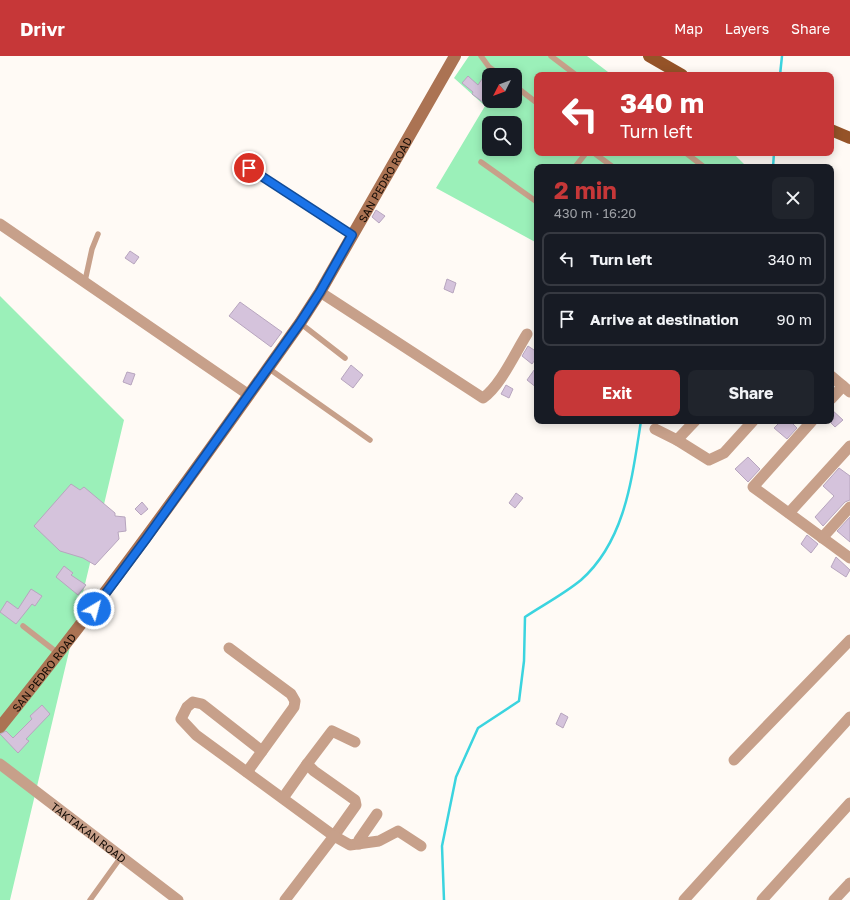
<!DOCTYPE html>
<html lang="en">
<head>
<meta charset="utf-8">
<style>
	body { margin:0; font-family:"Golos Text",sans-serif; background:#20242c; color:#f1f3f6; height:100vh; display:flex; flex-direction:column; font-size:15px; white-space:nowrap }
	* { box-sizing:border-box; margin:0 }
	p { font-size:13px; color:#9ea1a6 }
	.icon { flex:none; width:22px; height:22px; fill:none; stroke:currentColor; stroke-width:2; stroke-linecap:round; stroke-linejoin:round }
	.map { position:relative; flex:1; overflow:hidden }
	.panel { position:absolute; left:534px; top:108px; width:300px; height:260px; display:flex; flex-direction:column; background:#171b24; border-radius:8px; box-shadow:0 2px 10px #0003 }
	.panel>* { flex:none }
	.hud { position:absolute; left:534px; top:16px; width:300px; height:84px; border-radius:8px; box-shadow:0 2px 10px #0003; background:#c63738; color:#fff; overflow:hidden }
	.needle { width:26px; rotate:228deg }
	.buttons { position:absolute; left:482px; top:12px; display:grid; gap:8px }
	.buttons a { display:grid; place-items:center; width:40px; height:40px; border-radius:8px; background:#171b24; box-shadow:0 2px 10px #0003; font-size:20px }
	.pin { position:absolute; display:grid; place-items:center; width:34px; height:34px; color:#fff; margin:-17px; border:2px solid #fff; border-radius:50%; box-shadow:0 1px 4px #0007 }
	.me { position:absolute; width:44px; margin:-22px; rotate:37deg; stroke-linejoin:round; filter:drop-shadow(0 0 3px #0008) }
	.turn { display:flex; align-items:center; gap:14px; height:84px; padding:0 20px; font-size:18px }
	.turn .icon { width:52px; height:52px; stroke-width:2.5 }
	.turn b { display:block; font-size:28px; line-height:34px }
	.round { display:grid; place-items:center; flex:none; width:42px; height:42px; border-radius:8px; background:#20242c }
	.overview { display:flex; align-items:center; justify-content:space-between; height:68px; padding:0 20px }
	h1 { font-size:24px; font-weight:700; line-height:30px; color:#c63738 }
	.action { display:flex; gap:8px; margin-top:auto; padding:8px 20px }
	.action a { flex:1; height:46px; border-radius:8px; background:#c63738; color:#fff; font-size:16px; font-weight:700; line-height:46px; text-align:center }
	.action a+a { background:#20242c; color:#f1f3f6 }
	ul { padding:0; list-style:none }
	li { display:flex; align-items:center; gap:12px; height:54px; margin:0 8px 6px; padding:0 12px; border:2px solid #363941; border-radius:8px }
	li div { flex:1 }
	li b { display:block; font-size:15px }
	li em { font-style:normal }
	header { display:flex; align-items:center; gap:24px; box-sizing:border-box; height:56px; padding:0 20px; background:#c63738; color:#fff }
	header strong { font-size:19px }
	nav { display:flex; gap:22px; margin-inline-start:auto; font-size:14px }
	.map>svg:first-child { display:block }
	.green { fill:#9bf0b9; fill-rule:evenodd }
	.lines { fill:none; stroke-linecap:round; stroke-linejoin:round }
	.stream { stroke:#3bd4df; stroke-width:2.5 }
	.building { fill:#d5c3dc; stroke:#b7a5be }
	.lane { stroke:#c7a08a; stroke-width:5.5 }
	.street { stroke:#c7a08a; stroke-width:11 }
	.secondary { stroke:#ab7353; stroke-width:12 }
	.primary { stroke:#955328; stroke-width:12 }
	.route-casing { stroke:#114b97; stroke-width:10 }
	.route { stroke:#1a73e8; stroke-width:7 }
	.labels { text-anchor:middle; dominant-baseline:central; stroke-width:3; stroke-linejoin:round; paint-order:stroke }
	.street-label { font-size:11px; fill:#130b05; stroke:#fffaf5 }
</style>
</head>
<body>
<header>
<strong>Drivr</strong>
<nav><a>Map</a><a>Layers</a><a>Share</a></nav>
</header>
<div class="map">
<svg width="850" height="844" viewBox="0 0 850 844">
	<rect width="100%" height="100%" fill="#fffaf5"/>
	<path class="green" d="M469,0H587L612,19H537V97H733L747,111H537V187L436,132L485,50L454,22ZM489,19H515V45H489ZM489,67H515V93H489Z
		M0,240L124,364L10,844H0Z"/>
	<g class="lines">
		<path class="stream" d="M780,19L782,0
			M773,111L774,97
			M444,844L442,790L456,721L478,672L519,645L524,605L525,561C543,549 564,538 581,524C626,484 632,421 641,365"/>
	</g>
	<path class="building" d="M468,20L478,29L484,20L489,23V39L484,47L472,38L473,36L462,27Z
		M376,154L385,160L379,167L372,161Z
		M130,195L139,201L134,208L125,202Z
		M447,223L456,227L453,237L444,233Z
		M240,246L282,276L271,291L229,260Z
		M528,290L537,296V301L532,308L522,300Z
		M351,309L363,319L353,332L341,323Z
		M537,310V332L527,324Z
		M127,316L135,318L131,329L123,326Z
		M506,329L513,333L509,342L501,338Z
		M831,353L843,364L835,371L831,367Z
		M781,365H790L797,372L787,383L774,372Z
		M748,401L760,413L748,426L735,413Z
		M839,412L850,420V444L845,446L823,470L815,461L834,440L823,430Z
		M71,428L80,434L84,431L115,457V460L125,461L126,475L118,476L119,483L95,509L83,502L60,495L34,470Z
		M516,437L523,442L515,452L509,447Z
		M142,446L148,453L141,459L135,453Z
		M850,461V486L837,475Z
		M807,479L818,488L811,497L801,488Z
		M836,501L850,514L846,521L831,511Z
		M64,510L73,517L71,519L86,529L78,539L56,521Z
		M31,533L42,540L35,550L32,548L16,568L0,556L7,545L18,553Z
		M42,649L50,658L26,683L29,685L18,697L0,678L6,675L13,682L32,663L30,660Z
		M561,657L568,661L563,672L556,668Z"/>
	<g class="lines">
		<path class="lane" d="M481,0L489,11L500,19
			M551,0L576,19
			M515,30L537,47
			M594,97L613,111
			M686,97L704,111
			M239,105L352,179
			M481,106L537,146
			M575,111L586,97
			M85,225L92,193L98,178
			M300,267L345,302
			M268,312L370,384
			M23,570L59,598
			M90,844L121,801"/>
		<g class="street">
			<path d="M0,168L249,339"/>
			<path d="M320,236L483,342C501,329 515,297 527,278"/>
			<path d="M831,320L850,336"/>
			<path d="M831,343L843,330"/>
			<path d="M812,365L753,431L850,502"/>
			<path d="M655,373L677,384L709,404L724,397L753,365"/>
			<path d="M677,384L695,365"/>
			<path d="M789,457L850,390"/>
			<path d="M822,482L850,451"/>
			<path d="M229,592L291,638L295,645L294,651L247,716"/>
			<path d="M262,695L202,648L193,646L187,651L181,663L196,679L334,780L356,749L355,744L314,715L307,708L332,675L355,686"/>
			<path d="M734,704L850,584"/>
			<path id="s1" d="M0,708L178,844"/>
			<path d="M283,742L307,708"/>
			<path d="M359,788V784L377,758"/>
			<path d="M285,844L334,780L350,789L379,785L398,775L421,790"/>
			<path d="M684,844L850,661"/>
			<path d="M762,844L850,747"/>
			<path d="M834,844L850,827"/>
		</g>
		<path class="secondary" id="s2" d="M0,671C106,540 203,404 300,267L320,236L455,0"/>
		<path class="primary" d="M649,0L682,19
			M831,74L850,82"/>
	</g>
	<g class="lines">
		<g class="route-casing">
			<path id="route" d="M94,553L146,483L300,267L320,236L352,179L249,112"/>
		</g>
		<use href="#route" class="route"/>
	</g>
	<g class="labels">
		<g class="street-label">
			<text stroke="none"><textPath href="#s2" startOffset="670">SAN PEDRO ROAD</textPath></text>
			<text stroke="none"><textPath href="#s2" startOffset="70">SAN PEDRO ROAD</textPath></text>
			<text stroke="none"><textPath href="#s1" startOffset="112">TAKTAKAN ROAD</textPath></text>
		</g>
	</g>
</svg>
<div class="buttons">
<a><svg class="needle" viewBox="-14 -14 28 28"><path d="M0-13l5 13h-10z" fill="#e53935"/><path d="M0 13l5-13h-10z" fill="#9ea1a6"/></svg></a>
<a><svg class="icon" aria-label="search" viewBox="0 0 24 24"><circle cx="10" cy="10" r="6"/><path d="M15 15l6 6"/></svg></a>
</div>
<div class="pin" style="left:249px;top:112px;background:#d93025"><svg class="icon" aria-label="arrive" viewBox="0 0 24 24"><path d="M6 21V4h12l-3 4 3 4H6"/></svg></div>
<svg class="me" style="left:94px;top:553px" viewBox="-20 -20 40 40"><circle r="17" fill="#1a73e8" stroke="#fff" stroke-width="3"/><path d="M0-11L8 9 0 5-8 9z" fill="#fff"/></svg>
<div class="hud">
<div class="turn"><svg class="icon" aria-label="left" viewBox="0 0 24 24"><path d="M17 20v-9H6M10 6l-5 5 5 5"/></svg><div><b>340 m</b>Turn left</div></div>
</div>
<section class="panel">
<div class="overview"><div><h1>2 min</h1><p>430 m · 16:20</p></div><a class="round"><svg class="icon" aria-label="close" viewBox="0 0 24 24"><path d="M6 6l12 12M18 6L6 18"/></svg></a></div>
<ul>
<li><svg class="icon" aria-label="left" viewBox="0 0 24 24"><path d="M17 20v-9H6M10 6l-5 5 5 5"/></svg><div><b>Turn left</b></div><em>340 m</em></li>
<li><svg class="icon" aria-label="arrive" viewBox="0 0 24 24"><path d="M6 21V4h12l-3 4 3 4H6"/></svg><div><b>Arrive at destination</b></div><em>90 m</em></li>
</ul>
<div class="action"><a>Exit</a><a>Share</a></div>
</section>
</div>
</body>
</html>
